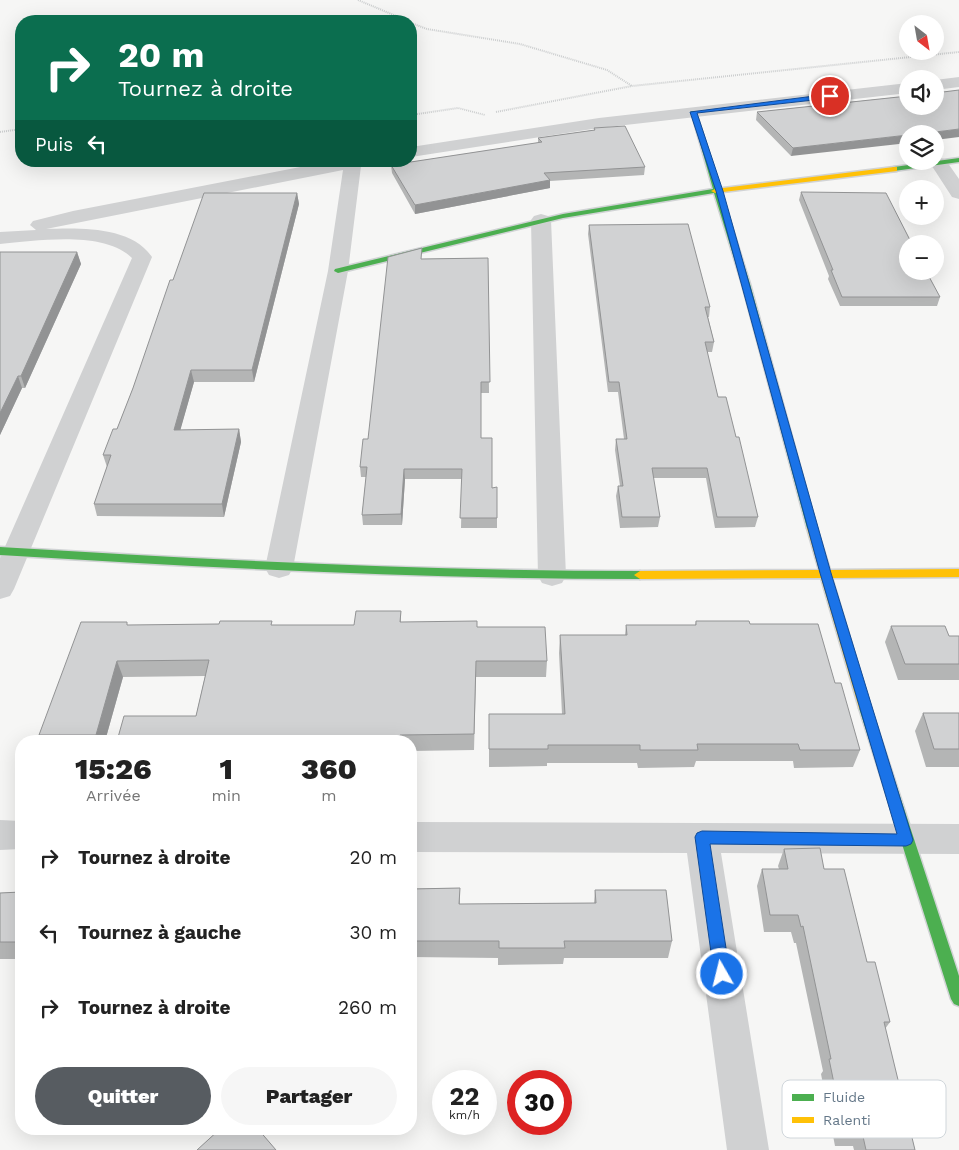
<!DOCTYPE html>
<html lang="fr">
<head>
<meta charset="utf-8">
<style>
	body { margin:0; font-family:"Work Sans",sans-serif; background:#f6f6f6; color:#222; height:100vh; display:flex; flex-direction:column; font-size:19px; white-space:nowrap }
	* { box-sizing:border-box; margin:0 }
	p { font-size:16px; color:#767676 }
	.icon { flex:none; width:28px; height:28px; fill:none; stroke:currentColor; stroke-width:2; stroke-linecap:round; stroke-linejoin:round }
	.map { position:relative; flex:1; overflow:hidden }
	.details { position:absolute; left:15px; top:735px; width:402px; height:400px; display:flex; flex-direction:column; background:#fff; border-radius:20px; box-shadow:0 5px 20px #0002 }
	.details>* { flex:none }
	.banner { position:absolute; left:15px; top:15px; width:402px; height:152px; border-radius:20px; box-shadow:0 5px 20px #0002; background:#0b6e4f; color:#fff; overflow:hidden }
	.needle { width:32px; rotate:149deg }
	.tools { position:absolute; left:899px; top:15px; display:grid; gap:10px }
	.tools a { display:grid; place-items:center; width:45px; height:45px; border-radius:50%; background:#fff; box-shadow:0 5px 20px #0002; font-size:25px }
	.speed { position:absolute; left:432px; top:1070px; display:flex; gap:10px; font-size:25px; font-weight:700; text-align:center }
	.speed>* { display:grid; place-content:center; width:65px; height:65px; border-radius:50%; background:#fff; box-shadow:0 5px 20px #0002; line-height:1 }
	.speed small { font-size:12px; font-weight:400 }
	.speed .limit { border:8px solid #d22; background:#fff; color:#111 }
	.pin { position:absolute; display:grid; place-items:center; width:42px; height:42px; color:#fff; margin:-21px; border:2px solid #fff; border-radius:50%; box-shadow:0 1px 5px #0007 }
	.me { position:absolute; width:55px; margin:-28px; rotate:352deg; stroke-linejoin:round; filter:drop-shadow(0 0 4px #0008) }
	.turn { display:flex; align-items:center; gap:18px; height:105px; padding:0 20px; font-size:22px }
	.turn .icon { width:65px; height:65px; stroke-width:2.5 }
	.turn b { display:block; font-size:35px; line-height:42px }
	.then { display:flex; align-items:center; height:48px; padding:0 20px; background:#0003; gap:10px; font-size:19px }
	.eta { display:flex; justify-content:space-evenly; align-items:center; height:85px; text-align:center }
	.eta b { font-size:30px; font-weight:800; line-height:35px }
	.cta { display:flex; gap:10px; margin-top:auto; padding:10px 20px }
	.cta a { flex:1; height:58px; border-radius:30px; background:#575c61; color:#fff; font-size:20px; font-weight:800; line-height:58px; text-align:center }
	.cta a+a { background:#f6f6f6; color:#222 }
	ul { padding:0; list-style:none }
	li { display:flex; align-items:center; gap:15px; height:75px; padding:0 20px }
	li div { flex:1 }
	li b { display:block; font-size:19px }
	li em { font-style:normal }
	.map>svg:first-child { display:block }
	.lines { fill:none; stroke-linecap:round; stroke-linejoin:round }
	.fast-casing { stroke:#d1d3d5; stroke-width:3 }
	.slow-casing { stroke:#d1d3d5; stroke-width:3 }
	.path { stroke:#cccecf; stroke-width:2; stroke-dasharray:1 1; stroke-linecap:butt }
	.street { fill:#d0d1d2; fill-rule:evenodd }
	.fast { fill:#4caf50; fill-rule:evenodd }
	.slow { fill:#ffc107; fill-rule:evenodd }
	.wall { fill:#b4b5b5 }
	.shaded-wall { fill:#929394 }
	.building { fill:#d1d2d3; stroke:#929394 }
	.route { fill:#1a73e8; stroke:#114b97 }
	.key { fill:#fff; stroke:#d0d6db; stroke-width:1 }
	.key-label { font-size:14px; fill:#647788 }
</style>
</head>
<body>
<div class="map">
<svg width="959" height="1150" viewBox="0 0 959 1150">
	<rect width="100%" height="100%" fill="#f6f6f5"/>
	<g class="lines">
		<g class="fast-casing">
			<path id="fast" d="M691,111L696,112L750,284L817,528L816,531L812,532L807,528L742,284L714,193L563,218L338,273L334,271L335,269L563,214L713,189Z
				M959,158V162L894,171L890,169L894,167Z
				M0,547C213,560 426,571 640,571L646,575L640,579C426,579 213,568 0,555Z
				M865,703L869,705L871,708L959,976V1006L954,1004L951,999L859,708L861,705Z"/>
		</g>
		<g class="slow-casing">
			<path id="slow" d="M894,167H897V171L715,193L711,191L715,189Z
				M812,524L817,528L830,570L959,569V577L832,578L871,708L869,711L865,713L861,711L859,708L821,578L640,579L634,575L640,571L819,570L807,528Z"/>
		</g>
		<path class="path" d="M358,0L408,21
			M411,23L427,29L520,44L607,70L632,86
			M496,112L632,86L959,52
			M411,115L458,108L485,115
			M0,132L21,129"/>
		<path class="street" d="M959,77V87L935,90V80Z
			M908,83V93L599,128L411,157V147L599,118Z
			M939,158L945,159L959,179V199L952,197L930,163Z
			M331,161H369L361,166L348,271L293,568L289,575L279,578L269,575L265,568L328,271L343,170L46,229C80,228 131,226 152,257L14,589L10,596L0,599V558L132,258C103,230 37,241 0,244V232L36,230L30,225L33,221L73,211Z
			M541,214L548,216L551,220L566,576L562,583L552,586L542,583L538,576L531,220L534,216Z
			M0,820L21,821V849L0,850Z
			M411,822L959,824V854L721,853L769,1150H727L687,853L411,852Z"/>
		<use href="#fast" class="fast"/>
		<use href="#slow" class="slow"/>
	</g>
	<path class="wall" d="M908,96L791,156L756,120L757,112Z
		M594,128L645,167L644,175L550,181V188L415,214L392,173L391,165L538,143V138L594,130Z
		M801,192L940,297L937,306H840L828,279L829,276L799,200Z
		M297,193L299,204L254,382H194L180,430L239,429L241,442L224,517L97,516L94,504L107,467L103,455L117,429L133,388L173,280Z
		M589,225L710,307L709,317H708L714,342L712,352H707L718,397L736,437L758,517L755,527L715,528L706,478H653L660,517L658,527L620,528L616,496L618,486H620L615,450L616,439H624L618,392H608L588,234Z
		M0,252H77L81,264L25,388H22L0,435Z
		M488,258L489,393H481V438L492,488L497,518V528H461L462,479H405L402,525H363L362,515L366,477H361L360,467L422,259Z
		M401,611V622L477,627L547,661L546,677H476L474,750L411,751V741H117L196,716L205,676L123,677L105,741H42L39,735L128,625H354Z
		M696,621L750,624L835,683L860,750L853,767L794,768L793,761H696L694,767L638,768L637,763H547V766L489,767V714H562L559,653L560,635H625L626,625H695Z
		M891,626L949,636H959V680H898L885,642Z
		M923,713H959V767H926L915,731Z
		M784,849L824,869L867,962L890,1022L885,1029L915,1150H854L853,1146H835L821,1074L823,1071L796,943H794L791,932H764L757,886L762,869H779L778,866Z
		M460,888V904L594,903L595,890L672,941L668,958H564L563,964L498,965V958L411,957V889Z
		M21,892V959H0V893Z"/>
	<path class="shaded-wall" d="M959,129V137L935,140V134H920Z
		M908,135V143L791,156L793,148Z
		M550,180V188L415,214V205Z
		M297,193L299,204L254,382L252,370Z
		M77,252L81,264L25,388L21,376Z
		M191,370L194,382L177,442L174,430Z
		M18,376L22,388L0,435V413Z
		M239,429L241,442L224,517L222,504Z
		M404,469L405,479L402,525L401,514Z
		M117,661L123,677L105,741H99L96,735Z
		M147,1129H157L150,1135Z"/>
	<path class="building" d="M959,90V129L920,134H908V135L793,148L757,112L908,96V106H935V93Z
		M625,126L645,167L544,173L550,180L415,205L391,165L542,142L538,138L595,130L594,128Z
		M801,192L886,193L912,244H908V271H926L940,297H842L831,270H833Z
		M204,193H297L252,370H191L174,430L239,429L222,504H94L111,455H103L113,429H117L133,388L170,280H173Z
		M688,224L710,307H705L714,342H705L718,397H726L736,437H739L758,517H717L707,468H652L660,517H622L618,486H623L616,439H627L619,382H609L589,225Z
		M422,248L421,259L488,258L490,382H481V438H492V488L497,487V518H460L462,469H404L401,514L362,515L367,467H360L363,439H368L388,257Z
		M0,252H77L21,376H18L0,413Z
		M356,611H401L400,622L477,621V627H545L547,661H476L474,734L400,735V741H117L124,716H196L209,660L117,661L96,735H39L81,622H127V625L219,624L220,621H272L271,625H354Z
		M696,621H749L750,624H818L835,683H841L860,750H800L798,744H697L698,750H640V745H548V749H489V714H565L560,635H627L626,625H696Z
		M891,626H945L949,636H959V664H905Z
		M923,713H959V749H934Z
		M820,848L824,869H844L867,962H875L890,1022H884L915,1150H866L862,1132H844L829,1059H831L803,926L801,927L798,915H770L762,869H788L784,849Z
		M460,888L459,904L596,903L595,890H666L672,941H564L565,948H499V941H411V889Z
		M21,892V942H0V893Z
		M220,1129H258L276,1150H197Z"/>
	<path class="route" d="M830,94L832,98L697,113L723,191L831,573L913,840L911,844L906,846L710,844L730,974L727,979L722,981L716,979L714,974L695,837L697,833L702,831L897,834L820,573L716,191L690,112Z"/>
	<rect x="782" y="1080" width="164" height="58" rx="8" class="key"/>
	<rect x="792" y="1094" width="22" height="7" fill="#4caf50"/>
	<rect x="792" y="1117" width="22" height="6" fill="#ffc107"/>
	<g class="key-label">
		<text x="823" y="1102">Fluide</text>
		<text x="823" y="1125">Ralenti</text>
	</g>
</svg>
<div class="tools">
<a><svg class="needle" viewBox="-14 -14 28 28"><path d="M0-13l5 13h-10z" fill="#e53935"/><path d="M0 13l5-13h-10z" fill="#767676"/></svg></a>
<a><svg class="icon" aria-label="sound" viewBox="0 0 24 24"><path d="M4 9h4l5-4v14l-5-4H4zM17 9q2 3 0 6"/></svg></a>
<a><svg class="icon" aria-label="layers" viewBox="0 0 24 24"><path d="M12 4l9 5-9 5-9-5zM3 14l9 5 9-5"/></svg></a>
<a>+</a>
<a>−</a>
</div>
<div class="speed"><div>22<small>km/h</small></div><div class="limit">30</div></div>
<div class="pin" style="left:830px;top:96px;background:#d93025"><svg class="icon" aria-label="arrive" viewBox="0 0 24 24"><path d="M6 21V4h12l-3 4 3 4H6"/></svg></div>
<svg class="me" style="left:722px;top:974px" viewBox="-20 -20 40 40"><circle r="17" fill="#1a73e8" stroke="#fff" stroke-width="3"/><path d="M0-11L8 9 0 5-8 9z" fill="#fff"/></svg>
<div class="banner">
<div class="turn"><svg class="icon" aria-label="right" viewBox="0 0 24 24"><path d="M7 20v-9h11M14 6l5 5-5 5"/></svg><div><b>20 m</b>Tournez à droite</div></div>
<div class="then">Puis<svg class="icon" aria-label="left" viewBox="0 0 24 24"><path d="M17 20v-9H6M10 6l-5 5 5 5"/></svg></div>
</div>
<section class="details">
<div class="eta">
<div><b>15:26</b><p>Arrivée</p></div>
<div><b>1</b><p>min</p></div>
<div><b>360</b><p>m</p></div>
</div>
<ul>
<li><svg class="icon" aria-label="right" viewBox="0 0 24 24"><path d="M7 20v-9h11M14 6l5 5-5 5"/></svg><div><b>Tournez à droite</b></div><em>20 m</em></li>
<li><svg class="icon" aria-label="left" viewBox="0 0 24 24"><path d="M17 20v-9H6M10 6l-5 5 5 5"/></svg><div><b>Tournez à gauche</b></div><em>30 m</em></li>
<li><svg class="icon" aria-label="right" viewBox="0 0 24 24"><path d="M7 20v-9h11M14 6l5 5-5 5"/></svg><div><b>Tournez à droite</b></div><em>260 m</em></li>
</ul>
<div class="cta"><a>Quitter</a><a>Partager</a></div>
</section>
</div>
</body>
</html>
